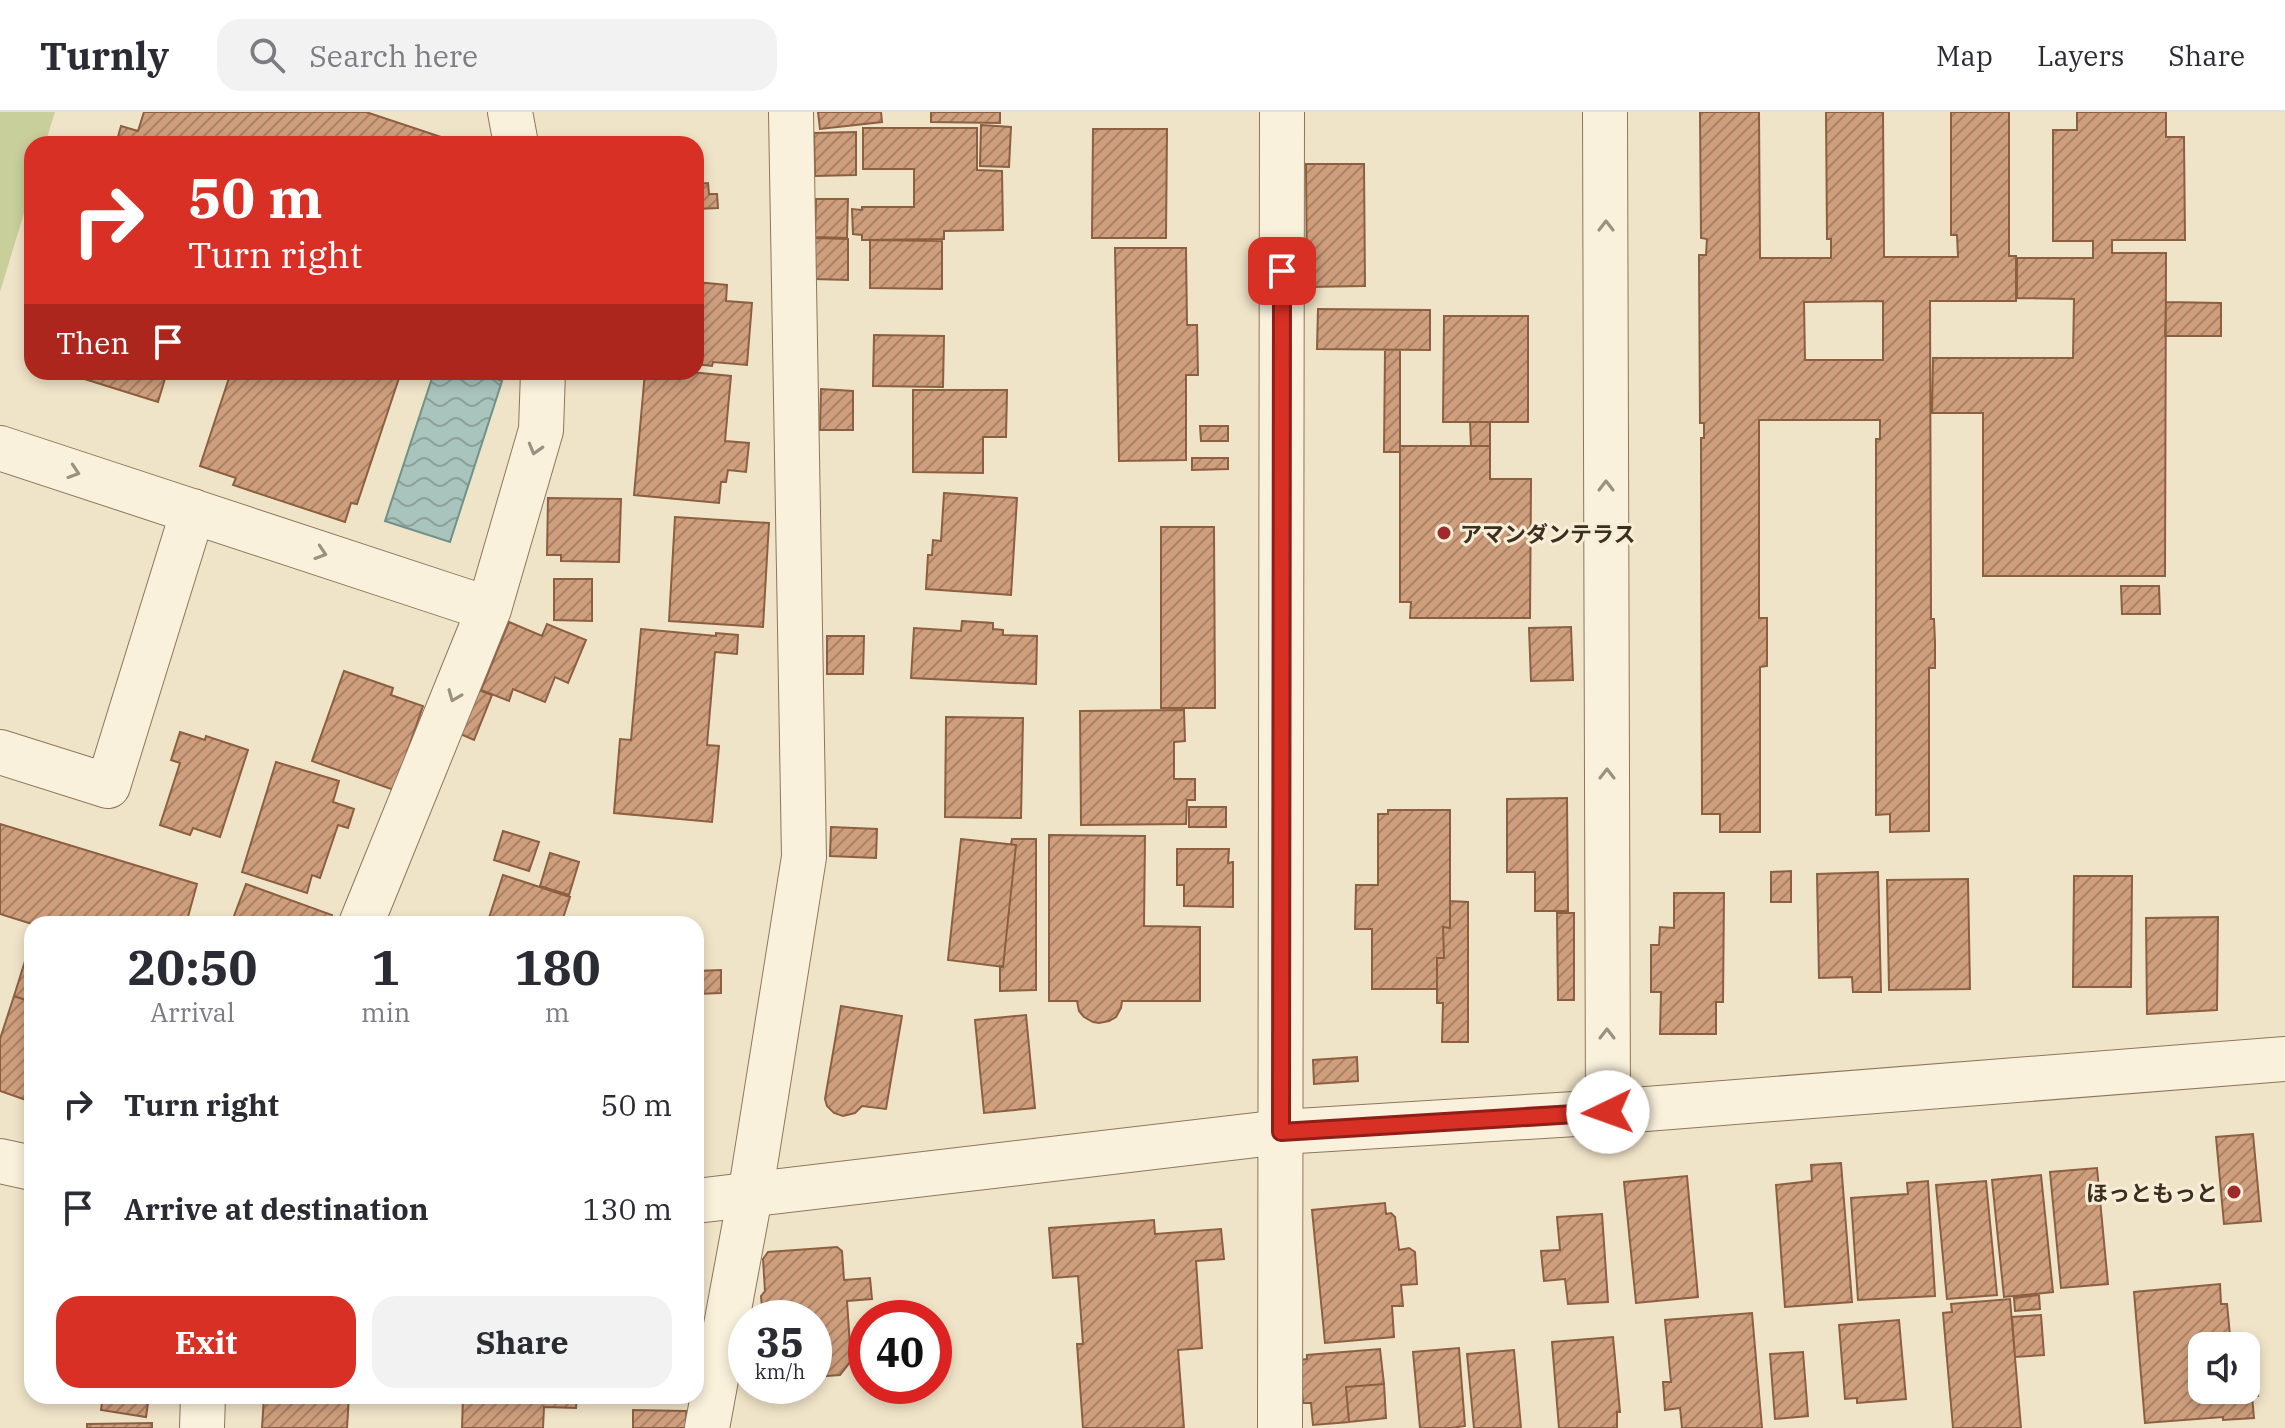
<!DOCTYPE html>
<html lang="en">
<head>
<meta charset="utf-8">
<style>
	body { margin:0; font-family:"IBM Plex Serif","Noto Sans JP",serif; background:#f2f2f3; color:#2b2b33; height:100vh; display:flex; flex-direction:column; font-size:30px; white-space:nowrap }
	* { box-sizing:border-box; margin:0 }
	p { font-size:26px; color:#7c7c81 }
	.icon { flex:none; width:44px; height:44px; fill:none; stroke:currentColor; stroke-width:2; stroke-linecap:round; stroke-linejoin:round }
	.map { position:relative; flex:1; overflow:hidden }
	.drawer { position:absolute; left:24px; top:804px; width:680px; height:488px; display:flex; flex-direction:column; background:#fff; border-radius:24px; box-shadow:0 4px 12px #0003 }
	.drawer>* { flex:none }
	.hud { position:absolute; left:24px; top:24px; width:680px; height:244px; border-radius:24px; box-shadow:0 4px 12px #0003; background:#d93025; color:#fff; overflow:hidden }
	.buttons { position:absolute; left:2188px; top:1220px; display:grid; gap:16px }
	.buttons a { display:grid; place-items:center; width:72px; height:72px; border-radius:16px; background:#fff; box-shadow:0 4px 12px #0003; font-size:40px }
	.speed { position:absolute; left:728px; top:1188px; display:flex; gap:16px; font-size:40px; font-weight:700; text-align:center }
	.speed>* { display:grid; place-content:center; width:104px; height:104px; border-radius:50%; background:#fff; box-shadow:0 4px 12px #0003; line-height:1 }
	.speed small { font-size:20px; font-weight:400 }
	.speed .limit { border:12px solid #d22; background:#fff; color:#111 }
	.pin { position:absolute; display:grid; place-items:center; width:68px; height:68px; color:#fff; margin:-34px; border-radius:16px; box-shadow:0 4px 12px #0006 }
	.me { position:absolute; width:88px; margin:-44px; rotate:267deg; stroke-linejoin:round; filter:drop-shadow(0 0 6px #0008) }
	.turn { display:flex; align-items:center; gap:28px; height:168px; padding:0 32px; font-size:36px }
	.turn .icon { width:104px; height:104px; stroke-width:2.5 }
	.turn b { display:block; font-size:56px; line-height:68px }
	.then { display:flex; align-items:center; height:76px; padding:0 32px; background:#0003; gap:16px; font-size:30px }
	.eta { display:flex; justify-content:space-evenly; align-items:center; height:136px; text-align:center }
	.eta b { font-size:48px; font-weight:700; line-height:56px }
	.cta { display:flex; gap:16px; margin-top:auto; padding:16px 32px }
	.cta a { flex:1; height:92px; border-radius:24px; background:#d93025; color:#fff; font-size:32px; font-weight:700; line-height:92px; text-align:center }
	.cta a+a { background:#f2f2f3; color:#2b2b33 }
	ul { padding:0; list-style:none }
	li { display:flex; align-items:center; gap:24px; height:104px; padding:0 32px }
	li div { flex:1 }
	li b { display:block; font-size:30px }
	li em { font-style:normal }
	header { display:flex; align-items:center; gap:48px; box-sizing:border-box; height:112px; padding:0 40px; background:#fff; border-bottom:2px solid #e1e1e2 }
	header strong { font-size:38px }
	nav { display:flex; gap:44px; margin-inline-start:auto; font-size:28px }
	.search { width:560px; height:72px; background:#f2f2f3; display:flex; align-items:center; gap:20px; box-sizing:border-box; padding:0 28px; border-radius:24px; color:#7c7c81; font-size:30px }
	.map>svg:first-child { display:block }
	.pitch { fill:#c9cf9b }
	.water { fill:url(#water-waves); stroke:#6f938a; stroke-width:2 }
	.building { fill:url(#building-hatch); stroke:#8d5f41; stroke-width:2; fill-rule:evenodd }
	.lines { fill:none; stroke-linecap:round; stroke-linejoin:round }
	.minor-casing { stroke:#8d765c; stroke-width:46 }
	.tertiary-casing { stroke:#8d765c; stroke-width:46 }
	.minor { stroke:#faf1dc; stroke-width:44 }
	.tertiary { stroke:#faf1dc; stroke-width:44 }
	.oneway { stroke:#9c907e }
	.route-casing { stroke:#8d1f18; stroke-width:20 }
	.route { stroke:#d93025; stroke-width:14 }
	.poi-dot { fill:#9e2a2b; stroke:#f7eed8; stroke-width:3 }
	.labels { text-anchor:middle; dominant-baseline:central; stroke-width:6; stroke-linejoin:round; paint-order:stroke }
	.poi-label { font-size:22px; font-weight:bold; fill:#3d2e20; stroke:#f7eed8; text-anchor:start }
</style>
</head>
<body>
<header>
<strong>Turnly</strong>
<div class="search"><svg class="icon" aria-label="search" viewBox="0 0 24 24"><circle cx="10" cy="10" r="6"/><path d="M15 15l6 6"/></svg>Search here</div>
<nav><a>Map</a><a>Layers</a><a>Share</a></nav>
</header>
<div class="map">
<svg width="2285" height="1316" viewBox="0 0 2285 1316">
	<defs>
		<pattern id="water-waves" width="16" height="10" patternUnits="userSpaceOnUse" patternTransform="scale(2)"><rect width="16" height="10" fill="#a9c4bc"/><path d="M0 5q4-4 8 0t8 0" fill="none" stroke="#8ba098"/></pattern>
		<pattern id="building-hatch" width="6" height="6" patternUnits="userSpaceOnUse" patternTransform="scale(2)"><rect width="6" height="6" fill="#cf9f7d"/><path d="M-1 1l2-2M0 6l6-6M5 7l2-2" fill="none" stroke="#a98266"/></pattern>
	</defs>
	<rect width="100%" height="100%" fill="#f0e4c8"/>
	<path class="pitch" d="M0,0H55L45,32H32V75L0,180Z"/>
	<path class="water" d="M434,260H476L502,269L450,430L385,409Z"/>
	<path class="building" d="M144,0H366L462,32H116L121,14L138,19Z
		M818,0H881L882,10L820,17Z
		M931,0H1000V11L931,10Z
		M1700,0H1759L1760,146H1831V127H1827L1826,0H1883L1884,145H1958L1957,123H1951V0H2009V144H2016V189H1930L1931,507H1934L1935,530V556H1929V719L1890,720V702L1876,703V327H1880V308H1759V506H1767V554L1760,555V720H1720V702H1702L1701,326H1704V311H1700L1699,143H1706L1707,127L1701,126ZM1883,189V248H1805L1804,190Z
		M2077,0H2166V25H2184L2185,128H2112V141H2166L2165,464H1983V301H1932L1933,246H2073L2074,187L2017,186V146H2093V129H2053V18H2077Z
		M981,13L1011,15L1009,55L980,54Z
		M863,16H977V58L1002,59L1003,118L944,119V127L862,128V123L853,122L852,97L862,98V95H914V57H863Z
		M1093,17H1167L1166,126H1092Z
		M856,20V63L815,64L814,21Z
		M1306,52H1364L1365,174L1307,175Z
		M708,71L709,82H717L718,96L696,97V72Z
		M816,87H848L847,126L815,125Z
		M814,126L848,127V168L814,167Z
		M870,128L942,129V177L870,176Z
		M1115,136H1186L1187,213H1197L1198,263H1186V348L1119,349Z
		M696,170L727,173L726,189L752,191L747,253L713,250L712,254L696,252Z
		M2166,190L2221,191V224H2165Z
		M1318,197L1430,198V238L1317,237Z
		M1444,204H1528V310H1443Z
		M874,223L944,224L943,275L873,274Z
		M1385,238H1400V340H1384Z
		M62,260H167L158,290Z
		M231,260H401L357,392L351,391L345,410L233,373L236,366L200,354Z
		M645,260H690L731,264L725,329L749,331L746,360L728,358L726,370H721L719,391L634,383Z
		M821,277L853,279V318H820Z
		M913,278H1007L1006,325H983V361L913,360Z
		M1470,310H1490V334H1471Z
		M1200,314H1228V329H1201Z
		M1400,334H1490V367H1531L1530,506H1410L1411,490H1400Z
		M1192,346H1228V357L1192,358Z
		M944,381L1017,386L1011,483L926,477L928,443H932L933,428L941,429Z
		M548,386L621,387L619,450L561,449V443H547Z
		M675,405L769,411L763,515L669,509Z
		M1161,415H1214L1215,596H1161Z
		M554,467H592V509L554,508Z
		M2121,474H2159L2160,502H2122Z
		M962,509L993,511V517L1003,518V523L1037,524L1036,572L911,566L914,516L961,519Z
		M509,510L542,524L547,512L586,528L568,571L555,565L545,590L513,577L509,589L481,578Z
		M1571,515L1573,568L1531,569L1529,516Z
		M641,517L716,524V521L738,523L737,542L715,540L707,633L719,634L712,710L614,701L620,627L631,628Z
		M827,524H864L863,562H827Z
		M344,559L393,576L391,583L423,594L394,678L312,649Z
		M476,577L492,583L474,628L458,621Z
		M1184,598L1185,629L1174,630V667H1195V688H1187L1186,712L1081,713L1080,599Z
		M946,605L1023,606L1021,706L945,705Z
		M180,620L205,628L206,624L248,638L220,725L193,716L190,723L160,713L180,651L171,648Z
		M276,650L339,669L333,690L354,697L348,716L338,713L320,766L312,763L307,781L242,760Z
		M1567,686L1568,799H1535V760H1507V687Z
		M1189,695H1226V715H1189Z
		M1388,698H1450V816L1443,815L1444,846H1437V877H1372V817H1355L1356,773H1378V702H1388Z
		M0,712L197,772L186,812H32L0,802Z
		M831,715L877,717L876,746L830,744Z
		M503,719L539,730L529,759L494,748Z
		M1049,723L1145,724L1144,814L1200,815V889H1122L1121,896L1116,905L1109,909L1099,911L1093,910L1084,905L1079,899L1077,889H1049Z
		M961,727L1016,733L1003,855L948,848Z
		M1012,727H1036V878L1000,879V854L1003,855L1016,733L1011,732Z
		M1177,737H1229L1228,751L1233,750V795L1184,794V773H1177Z
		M550,741L579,750L569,783L540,774Z
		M1791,759V790H1771V760Z
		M1878,760L1881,880H1853L1852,865L1819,866L1817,762Z
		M503,763L570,785L561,812H487Z
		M2074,764H2132L2131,875H2073Z
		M1968,767L1970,877L1889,878L1887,768Z
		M246,772L332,803L329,812H231Z
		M1674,781H1724L1723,890H1716V922H1660L1661,880H1651V833H1659L1660,815L1674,816Z
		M1450,789L1468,790V930H1442L1443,891H1437V846H1444L1443,815L1450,816Z
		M1557,801H1574V888H1558Z
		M2218,805L2217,898L2147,902L2146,806Z
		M32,827V890L14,884Z
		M721,858V881L696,882V859Z
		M14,884L32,890V990L0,979V927Z
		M841,894L902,904L886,997L862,994L855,1001L843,1004L834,1001L827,994L825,987Z
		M1026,903L1035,996L984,1001L975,908Z
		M1357,945L1358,969L1314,972L1313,948Z
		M2253,1022L2261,1109L2224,1112L2216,1025Z
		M1841,1051L1852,1190L1785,1195L1776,1073L1812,1069L1811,1053Z
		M2097,1056L2108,1172L2061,1176L2050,1060Z
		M2041,1063L2053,1180L2004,1185L1992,1068Z
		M1687,1064L1698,1185L1636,1191L1624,1070Z
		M1928,1069L1935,1184L1858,1188L1851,1086L1908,1082L1907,1071Z
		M1986,1069L1997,1183L1947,1187L1936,1073Z
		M1385,1091L1386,1102L1391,1101L1395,1105L1399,1138L1409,1136L1415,1140L1417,1172L1401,1173L1403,1194H1392L1394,1225L1325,1231L1312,1098Z
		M1602,1102L1608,1190L1568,1192L1565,1167L1544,1169L1541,1139L1560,1138L1557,1105Z
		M1154,1108L1155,1122L1221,1117L1224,1147L1196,1149L1202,1236L1178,1238L1184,1316H1083L1077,1232H1083L1078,1164L1053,1166L1049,1116Z
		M837,1135L842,1139L844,1168L870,1166L872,1187L847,1189L851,1249L840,1263L814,1265V1206H763L761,1184L765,1179L763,1147L768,1140Z
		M2220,1172L2221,1192H2227L2231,1234H2202V1278H2246V1236H2255L2257,1249H2250L2252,1268L2256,1269L2258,1284H2252L2254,1306L2223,1308V1305L2145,1311L2134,1180Z
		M2039,1183L2040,1197L2015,1199L2014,1186Z
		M2010,1187L2021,1316H1953L1943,1201L1952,1200L1951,1192Z
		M1752,1201L1762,1316H1682L1680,1296L1665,1298L1663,1270H1671L1665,1208Z
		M2041,1203L2044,1243L2015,1245L2012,1205Z
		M1899,1208L1906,1287L1857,1291V1286L1845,1287L1839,1213Z
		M1613,1225L1620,1300H1617V1316H1559L1552,1230Z
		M1459,1236L1465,1314L1451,1316H1420L1413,1240Z
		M1380,1237L1384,1272L1346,1275L1349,1310L1313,1313L1311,1291H1303L1299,1248L1307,1247V1243Z
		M1514,1238L1521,1316H1474L1467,1242Z
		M1803,1240L1808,1304L1775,1307L1770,1242Z
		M1384,1272L1386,1306L1349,1310L1346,1275Z
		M76,1284H149L146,1305L101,1298L102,1291L75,1287Z
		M264,1284H349L347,1316H262Z
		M463,1284H577L576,1296L544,1295L543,1316H462Z
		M610,1284H628L629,1291H610Z
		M633,1298L686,1299L687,1316H633Z
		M152,1311V1316H87V1312Z"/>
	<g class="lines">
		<g class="minor-casing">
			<path id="minor" d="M510,0L516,32
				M1605,0L1608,1000
				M0,336L489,497
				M0,640L108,674L193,399
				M361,812L489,497L541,318L543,260
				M202,1316L203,1284
				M707,1316L750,1084L804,745L791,0
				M1280,1316L1282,0"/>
		</g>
		<g class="tertiary-casing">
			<path id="tertiary" d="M0,1049L32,1056
				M696,1089L1281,1020L1608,1000L2285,947"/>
		</g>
		<use href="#minor" class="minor"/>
		<use href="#tertiary" class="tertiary"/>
	</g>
	<defs><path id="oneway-chevron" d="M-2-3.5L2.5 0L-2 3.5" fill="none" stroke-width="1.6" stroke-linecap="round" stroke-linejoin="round" transform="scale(2)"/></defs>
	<g class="oneway">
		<use href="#oneway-chevron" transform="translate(1606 114) rotate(-90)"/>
		<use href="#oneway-chevron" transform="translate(535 337) rotate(106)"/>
		<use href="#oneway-chevron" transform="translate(74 360) rotate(18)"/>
		<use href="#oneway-chevron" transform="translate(1606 374) rotate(-90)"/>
		<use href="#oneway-chevron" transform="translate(321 441) rotate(18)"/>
		<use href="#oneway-chevron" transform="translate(454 584) rotate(112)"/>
		<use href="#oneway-chevron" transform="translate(1607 662) rotate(-90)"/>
		<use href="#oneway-chevron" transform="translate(1607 922) rotate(-90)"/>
	</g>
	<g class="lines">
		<g class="route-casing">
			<path id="route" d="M1282,159L1281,1020L1608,1000"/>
		</g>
		<use href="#route" class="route"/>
	</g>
	<g class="poi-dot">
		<circle cx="1444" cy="421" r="8"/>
		<circle cx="2234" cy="1080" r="8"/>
	</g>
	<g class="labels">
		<g class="poi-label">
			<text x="1460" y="421">アマンダンテラス</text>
			<text x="2218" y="1080" text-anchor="end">ほっともっと</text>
		</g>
	</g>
</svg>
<div class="buttons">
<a><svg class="icon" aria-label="sound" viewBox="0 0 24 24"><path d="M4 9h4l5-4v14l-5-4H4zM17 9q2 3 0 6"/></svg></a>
</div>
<div class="speed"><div>35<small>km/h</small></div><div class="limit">40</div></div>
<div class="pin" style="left:1282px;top:159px;background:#d93025"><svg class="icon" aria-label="arrive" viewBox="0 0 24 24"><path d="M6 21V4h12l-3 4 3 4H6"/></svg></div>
<svg class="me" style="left:1608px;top:1000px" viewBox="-20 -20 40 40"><circle r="19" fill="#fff"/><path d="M0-13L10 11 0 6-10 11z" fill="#d93025"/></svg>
<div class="hud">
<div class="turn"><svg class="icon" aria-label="right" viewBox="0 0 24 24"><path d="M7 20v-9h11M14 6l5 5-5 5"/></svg><div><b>50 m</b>Turn right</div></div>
<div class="then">Then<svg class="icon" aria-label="arrive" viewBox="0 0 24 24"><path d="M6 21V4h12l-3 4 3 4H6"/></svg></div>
</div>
<section class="drawer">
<div class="eta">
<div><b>20:50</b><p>Arrival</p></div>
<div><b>1</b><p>min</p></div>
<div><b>180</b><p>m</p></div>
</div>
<ul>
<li><svg class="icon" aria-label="right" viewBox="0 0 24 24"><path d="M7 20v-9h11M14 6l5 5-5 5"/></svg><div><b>Turn right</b></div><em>50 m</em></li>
<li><svg class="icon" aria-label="arrive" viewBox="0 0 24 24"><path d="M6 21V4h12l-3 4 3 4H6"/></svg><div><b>Arrive at destination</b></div><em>130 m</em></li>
</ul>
<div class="cta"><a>Exit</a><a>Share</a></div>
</section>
</div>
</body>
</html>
